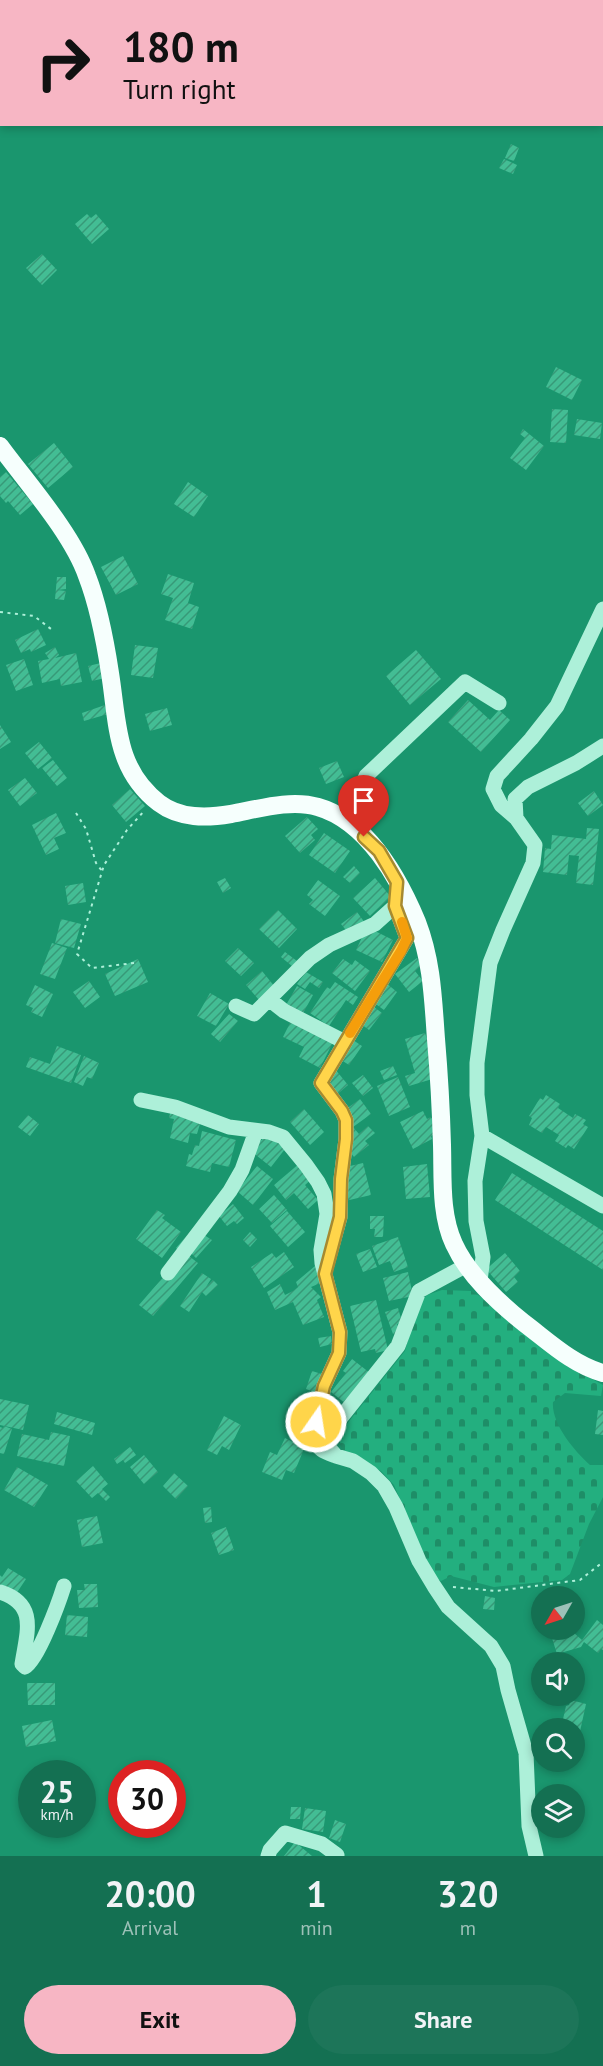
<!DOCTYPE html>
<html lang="en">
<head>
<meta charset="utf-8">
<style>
	body { margin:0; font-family:"PT Sans",sans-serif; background:#1d7559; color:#f1f3f6; height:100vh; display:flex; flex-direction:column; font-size:22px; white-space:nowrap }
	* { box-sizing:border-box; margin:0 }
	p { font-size:20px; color:#9dc1b8 }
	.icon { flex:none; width:33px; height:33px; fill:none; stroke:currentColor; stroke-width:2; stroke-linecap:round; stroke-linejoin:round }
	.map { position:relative; height:1856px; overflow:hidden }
	.details { display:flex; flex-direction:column; background:#147052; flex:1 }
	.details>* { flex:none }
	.top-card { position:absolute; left:0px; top:0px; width:603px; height:126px; box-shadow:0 3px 9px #0003; background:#f7b6c4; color:#111; overflow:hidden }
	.needle { width:39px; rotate:231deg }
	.tools { position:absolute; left:531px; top:1586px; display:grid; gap:12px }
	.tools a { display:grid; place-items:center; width:54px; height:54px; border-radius:50%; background:#147052; box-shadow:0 3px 9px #0003; font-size:30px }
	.speed { position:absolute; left:18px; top:1760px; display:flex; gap:12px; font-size:30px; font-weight:700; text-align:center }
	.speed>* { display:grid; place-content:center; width:78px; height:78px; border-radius:50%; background:#147052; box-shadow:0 3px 9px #0003; line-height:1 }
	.speed small { font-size:15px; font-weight:400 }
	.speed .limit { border:9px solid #d22; background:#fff; color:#111 }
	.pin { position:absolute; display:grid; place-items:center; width:51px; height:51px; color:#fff; margin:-62px -26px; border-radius:50% 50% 50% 0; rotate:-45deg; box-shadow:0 0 6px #0007 }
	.pin .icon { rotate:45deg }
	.me { position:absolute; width:66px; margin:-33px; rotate:13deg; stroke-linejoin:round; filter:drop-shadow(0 0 4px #0008) }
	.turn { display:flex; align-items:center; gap:21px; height:126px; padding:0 24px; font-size:27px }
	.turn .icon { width:78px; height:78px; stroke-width:2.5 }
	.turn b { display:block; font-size:42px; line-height:51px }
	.eta { display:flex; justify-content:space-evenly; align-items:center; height:102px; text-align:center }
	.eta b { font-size:36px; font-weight:700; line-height:42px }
	.action { display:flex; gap:12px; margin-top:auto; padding:12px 24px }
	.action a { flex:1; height:69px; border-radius:36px; background:#f7b6c4; color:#111; font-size:24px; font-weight:700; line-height:69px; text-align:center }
	.action a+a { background:#1d7559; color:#f1f3f6 }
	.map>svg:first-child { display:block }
	.cemetery { fill:url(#cemetery-stones) }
	.building { fill:url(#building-hatch) }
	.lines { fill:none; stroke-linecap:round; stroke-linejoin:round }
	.path { stroke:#adf0d9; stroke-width:2; stroke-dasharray:3 4.5; stroke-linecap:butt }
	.minor { stroke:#adf0d9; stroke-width:15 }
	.major { stroke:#f6fffd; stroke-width:18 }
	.route-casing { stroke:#a68a30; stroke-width:15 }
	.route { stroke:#ffd54a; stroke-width:10 }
	.slow { stroke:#f59e0b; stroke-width:10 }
</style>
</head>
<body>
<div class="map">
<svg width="603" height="1856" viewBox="0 0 603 1856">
	<defs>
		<pattern id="cemetery-stones" width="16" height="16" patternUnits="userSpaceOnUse" patternTransform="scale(1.5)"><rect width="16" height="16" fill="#23af7f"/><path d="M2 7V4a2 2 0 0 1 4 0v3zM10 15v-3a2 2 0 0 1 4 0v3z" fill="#1e8e67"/></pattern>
		<pattern id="building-hatch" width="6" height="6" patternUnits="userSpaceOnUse" patternTransform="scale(1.5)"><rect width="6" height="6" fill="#43bd94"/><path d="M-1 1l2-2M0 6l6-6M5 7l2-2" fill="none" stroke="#379978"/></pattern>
	</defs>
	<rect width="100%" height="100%" fill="#1a966e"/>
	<path class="cemetery" d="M442,1290L471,1291L493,1304L572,1368L603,1385L601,1396L565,1393L553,1402C551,1423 574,1451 590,1465H603V1497L589,1524L570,1574L562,1580L494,1587L451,1576L441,1581L432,1576L394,1485L381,1471L342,1451L339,1439L346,1425L405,1351L417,1305L427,1295Z"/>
	<path class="building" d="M511,144L519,148L514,161L505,158Z
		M504,159L517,165L513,174L499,168Z
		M87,214L91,218L96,214L109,229L92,244L75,224Z
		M42,254L57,270L42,285L26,268Z
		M556,367L582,380L572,400L546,387Z
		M552,409L568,410L566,443L550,442Z
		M577,419L602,423L600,439L574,435Z
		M523,429L544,446L526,470L510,458L525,438L520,434Z
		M54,443L73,467L48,488L28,464Z
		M6,472L33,504L20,515L8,501L6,503L0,496V477Z
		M188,482L208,496L194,517L174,504Z
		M123,556L138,584L116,595L101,567Z
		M168,574L194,583L188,603L199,607L192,629L165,620L173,598L161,594Z
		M57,577H66V589L57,590L66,591L64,600L55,599Z
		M38,629L46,645L31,652L30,649L21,653L15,640Z
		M135,645L158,648L153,678L131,675Z
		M55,647L59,655L55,658L76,653L82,682L61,686L60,679L42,683L38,661L49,659L45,653Z
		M416,650L441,679L410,705L386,676Z
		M24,659L33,685L16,691L6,665Z
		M101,663L105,678L92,681L88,666Z
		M468,700L490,720L499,710L510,720L481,752L448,722Z
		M105,705L108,714L84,721L82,713Z
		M167,708L172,725L150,731L145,714Z
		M0,725L11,742L0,749Z
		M39,742L52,758L38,769L25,753Z
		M53,760L67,778L57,786L42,768Z
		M337,761L344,777L326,784L319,768Z
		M25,778L37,793L20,806L8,790Z
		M130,789L145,806L126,822L112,805Z
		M594,791L603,805L588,816L578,803Z
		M56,813L66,833L54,838L59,849L46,855L32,825Z
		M307,817L318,829L311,835L315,840L300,853L285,836Z
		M587,828L599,829L593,885L576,883L579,856L569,855L567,875L543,872L545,848L551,849L552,835L586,839Z
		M324,833L350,851L335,873L309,855Z
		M354,866L360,873L350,883L343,877Z
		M225,878L231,888L223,893L217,882Z
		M375,878L391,897L370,916L353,898Z
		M318,880L340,896L325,916L309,904L313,900L307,895Z
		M83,883L86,902L68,905L65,886Z
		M278,910L297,929L279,948L259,929Z
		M357,912L365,923L349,934L341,924Z
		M61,919L81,924L74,948L55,943Z
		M367,927L393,940L382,962L356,950Z
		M52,943L67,948L55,979L40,974Z
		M238,948L254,963L241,976L225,961Z
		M285,952L297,961L292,966L281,957Z
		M417,958L422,965L415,971L423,981L409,992L395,974Z
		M138,959L148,982L115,996L105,974Z
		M343,959L352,965L355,960L370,971L355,991L332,973Z
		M262,971L275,987L259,1000L246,985Z
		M306,972L323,982L319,988L310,982L305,989L297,984Z
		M380,978L397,992L384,1010L366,997Z
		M89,981L100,997L85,1008L73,992Z
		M335,982L358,997L353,1005L346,1000L329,1026L310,1013L327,987L330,989Z
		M35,985L53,994L42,1017L31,1012L33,1008L26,1005Z
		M297,986L313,995L302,1015L286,1005Z
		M210,993L229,1004L216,1026L197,1016Z
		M366,1001L382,1013L369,1030L361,1024Z
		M229,1014L238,1021L220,1042L211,1034Z
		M292,1019L334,1040L320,1068L299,1057L304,1047L283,1037Z
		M425,1033L439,1077L409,1086L405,1076L415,1073L405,1039Z
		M347,1036L362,1046L349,1065L335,1056Z
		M57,1046L81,1055L71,1083L26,1067L30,1057L50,1064Z
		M84,1056L99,1063L92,1079L87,1077L83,1086L74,1082Z
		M393,1066L397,1075L384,1080L380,1071Z
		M335,1069L348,1085L333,1098L319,1083Z
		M363,1075L373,1088L363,1096L352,1083Z
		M398,1077L410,1107L389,1116L377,1086Z
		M546,1095L560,1104L558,1108L573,1118L575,1114L586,1120L583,1124L588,1127L574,1149L568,1145L566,1148L555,1141L559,1135L546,1127L542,1133L529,1125L532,1118L529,1116L540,1098L543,1100Z
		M360,1099L371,1114L353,1127L342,1112Z
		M171,1109L202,1117L197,1134L190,1133L188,1143L170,1138L174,1119L169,1118Z
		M304,1109L324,1132L310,1145L290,1122Z
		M423,1111L427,1119L431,1117L439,1132L431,1136L432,1139L413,1149L400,1122Z
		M28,1115L39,1124L30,1136L18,1127Z
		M368,1126L375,1133L365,1141L369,1145L354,1157L339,1138L353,1127L359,1134Z
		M202,1131L236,1140L229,1167L212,1163L210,1172L186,1166L189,1154L192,1155L195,1145L199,1146Z
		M266,1134L285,1149L271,1167L252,1152Z
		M300,1163L313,1178L305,1185L318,1200L308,1209L294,1193L286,1200L274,1185Z
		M363,1163L371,1195L345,1201L337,1169Z
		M427,1164L430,1197L406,1199L403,1167Z
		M257,1166L273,1179L253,1205L237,1191Z
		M512,1173L603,1231V1270L495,1200Z
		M274,1195L287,1210L272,1223L259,1209Z
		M233,1204L244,1218L237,1224L234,1221L227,1226L219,1216Z
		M157,1210L165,1215L162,1218L181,1232L162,1258L136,1239Z
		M287,1211L305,1232L288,1247L270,1226Z
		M370,1216H384L383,1237H374L375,1229H370Z
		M193,1228L212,1240L196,1258L191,1253L189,1256L198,1263L153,1316L139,1305L183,1254L176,1248Z
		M250,1232L257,1239L250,1247L243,1240Z
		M398,1237L408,1267L394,1272L390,1261L379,1265L372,1246Z
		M370,1249L377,1267L363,1272L356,1254Z
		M284,1252L294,1267L264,1288L251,1267L272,1253L276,1258Z
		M505,1253L520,1271L514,1277L518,1282L506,1292L486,1269Z
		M315,1266L323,1282L311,1287L321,1297L317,1300L324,1317L303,1325L293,1302L275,1310L267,1292L280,1284L285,1295L293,1291L298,1287L296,1282Z
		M408,1272L413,1296L389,1301L383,1278Z
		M202,1273L211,1279L206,1287L213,1280L218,1285L206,1296L202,1292L189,1312L180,1306Z
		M376,1300L388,1350L376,1353L375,1349L361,1352L350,1306Z
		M398,1308L402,1322L397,1324L400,1332L393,1334L385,1312Z
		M331,1336L332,1344L320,1347L318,1338Z
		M352,1359L370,1373L346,1404L331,1392L346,1373L343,1371Z
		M312,1371L325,1375L319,1394L306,1389Z
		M0,1399L29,1405L23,1430L0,1425Z
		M598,1410L603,1411V1435L595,1434Z
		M57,1412L95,1423L92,1435L54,1424Z
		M224,1416L241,1425L229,1450L222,1446L217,1455L207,1450Z
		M4,1426L12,1429L4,1454L0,1453V1427L3,1428Z
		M51,1432L70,1436L64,1466L17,1456L22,1434L49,1440Z
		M297,1432L309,1437L294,1473L286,1470L282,1480L262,1472L270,1452L277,1455L285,1438L293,1442Z
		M130,1447L136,1455L125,1463L123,1460L117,1464L114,1459Z
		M144,1455L158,1472L144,1484L130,1467Z
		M93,1466L108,1484L102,1489L110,1497L106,1501L98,1493L92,1498L76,1481Z
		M17,1467L48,1485L34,1507L4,1490Z
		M174,1473L188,1486L176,1499L163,1486Z
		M211,1507L212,1522L205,1523L203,1508Z
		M97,1516L103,1543L82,1547L77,1520Z
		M226,1527L234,1550L219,1555L211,1533Z
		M8,1568L26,1579L16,1594L0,1584V1575L2,1577Z
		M84,1584H97L98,1607L79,1608L77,1590H85Z
		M485,1596L495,1598L494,1610L483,1609Z
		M67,1615L88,1617L87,1637L65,1635Z
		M597,1620L603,1625V1650L601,1649L598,1653L584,1642L581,1647L557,1654L551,1635L572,1629L574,1633L582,1640Z
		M27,1683H55V1705H28Z
		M571,1700L586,1704L579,1736L574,1735V1728H561L566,1706L569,1705Z
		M52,1720L56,1741L26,1747L22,1726Z
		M291,1807H301L300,1819H290Z
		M305,1808L326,1811L323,1832L302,1829Z
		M335,1820L346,1824L340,1842L329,1838Z
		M295,1842L312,1856H284Z"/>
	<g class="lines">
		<path class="path" d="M0,37H2
			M0,612L34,616L51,629
			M76,813L86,829L96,863L102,871
			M134,963L92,968L77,954L104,865L127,830L145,810
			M453,1587L496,1591L580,1580L603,1562"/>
		<path class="minor" d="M512,0L514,2
			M602,16H603
			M516,818L501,805L493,789L497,776L531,739L557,706L603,609
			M343,820L356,798L366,776L465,682L499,703
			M270,1000L284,1011L345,1042
			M236,1006L254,1014L310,958L329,945L375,924L395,906L396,897
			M141,1100L175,1107L229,1127L269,1132L283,1137L306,1165L318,1182L324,1194L327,1214L321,1250L322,1263L340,1332L339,1353L324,1386L314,1439C318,1450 325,1452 336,1456
			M482,1136L603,1206
			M467,1265L419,1291L398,1346L335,1425L329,1439V1448L336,1456L353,1461L371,1473L384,1486L396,1507L419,1561L434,1586L448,1607L491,1646L503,1666L508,1690L526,1753L529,1826L536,1856
			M326,1268L340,1217L341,1179L346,1139V1120L342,1111L321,1083L407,938L395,906
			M168,1273L230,1191L242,1170L256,1131
			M480,1281L483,1257L476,1221L475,1181L482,1136L477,1095V1063L490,963L503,930L533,863L535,845L516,818L515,799L528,787L576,763L603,746
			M0,1592C38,1604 27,1632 22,1664L25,1667C38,1660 59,1602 64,1586
			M268,1856L270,1850L285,1833L322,1844L337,1855"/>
		<path class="major" d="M0,446C27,483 72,533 87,576C99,607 105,640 110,673C118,723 115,769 159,803C180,819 207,818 231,814C258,809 291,799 318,807C367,821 399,879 417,922C432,961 433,998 436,1039C439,1074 441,1110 442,1145C443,1178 440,1214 454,1244C468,1275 498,1302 524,1323C548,1341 573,1365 603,1373"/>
	</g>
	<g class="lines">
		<g class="route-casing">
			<path id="route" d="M316,1422L324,1386L339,1353L340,1332L325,1274L340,1217L341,1179L346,1139V1120L342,1111L321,1083L407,938L395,906L397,882L379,851L364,837"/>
		</g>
		<use href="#route" class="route"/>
		<path class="slow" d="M350,1033L401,951L407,938L402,922"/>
	</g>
</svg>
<div class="tools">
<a><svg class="needle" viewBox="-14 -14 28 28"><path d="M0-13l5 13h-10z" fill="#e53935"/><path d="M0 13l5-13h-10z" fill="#9dc1b8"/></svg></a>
<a><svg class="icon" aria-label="sound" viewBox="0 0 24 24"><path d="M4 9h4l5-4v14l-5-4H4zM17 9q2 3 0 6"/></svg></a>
<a><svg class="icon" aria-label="search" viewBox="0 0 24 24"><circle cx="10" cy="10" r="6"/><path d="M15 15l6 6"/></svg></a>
<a><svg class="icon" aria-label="layers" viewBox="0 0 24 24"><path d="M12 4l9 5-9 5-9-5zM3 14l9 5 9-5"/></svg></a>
</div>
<div class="speed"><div>25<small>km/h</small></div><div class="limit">30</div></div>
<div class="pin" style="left:364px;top:837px;background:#d93025"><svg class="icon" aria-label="arrive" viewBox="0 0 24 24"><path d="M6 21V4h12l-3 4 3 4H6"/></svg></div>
<svg class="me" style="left:316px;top:1422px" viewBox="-20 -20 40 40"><circle r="17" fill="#ffd54a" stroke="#fff" stroke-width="3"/><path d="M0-11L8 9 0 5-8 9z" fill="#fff"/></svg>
<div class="top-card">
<div class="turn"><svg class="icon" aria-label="right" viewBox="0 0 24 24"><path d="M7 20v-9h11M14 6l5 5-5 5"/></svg><div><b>180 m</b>Turn right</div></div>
</div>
</div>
<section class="details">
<div class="eta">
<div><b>20:00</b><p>Arrival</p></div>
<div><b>1</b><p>min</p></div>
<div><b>320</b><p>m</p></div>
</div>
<div class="action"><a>Exit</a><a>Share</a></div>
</section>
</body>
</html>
